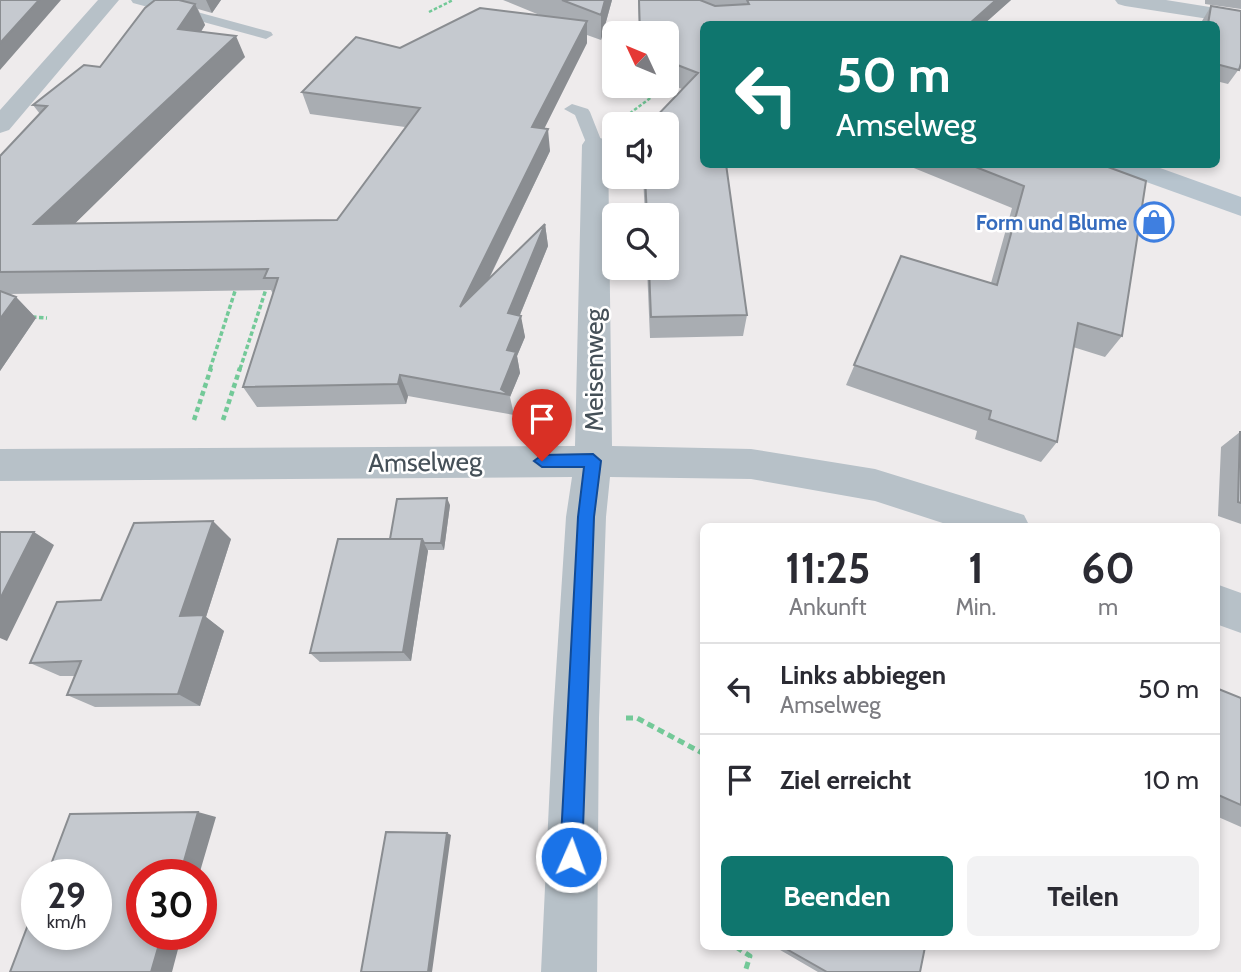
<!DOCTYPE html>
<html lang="de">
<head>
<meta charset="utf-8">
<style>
	body { margin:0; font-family:Cabin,sans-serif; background:#f2f2f3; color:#2b2b33; height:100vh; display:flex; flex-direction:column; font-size:26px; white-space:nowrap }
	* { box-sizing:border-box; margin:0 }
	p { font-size:23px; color:#7c7c81 }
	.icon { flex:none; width:38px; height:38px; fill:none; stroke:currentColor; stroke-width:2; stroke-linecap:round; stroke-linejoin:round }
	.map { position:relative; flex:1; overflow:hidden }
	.panel { position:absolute; left:700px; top:523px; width:520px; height:427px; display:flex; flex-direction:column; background:#fff; border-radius:10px; box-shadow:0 4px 10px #0003 }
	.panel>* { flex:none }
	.hud { position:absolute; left:700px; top:21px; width:520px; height:147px; border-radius:10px; box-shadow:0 4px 10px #0003; background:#0f766e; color:#fff; overflow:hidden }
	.needle { width:46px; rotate:314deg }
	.fabs { position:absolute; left:602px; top:21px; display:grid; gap:14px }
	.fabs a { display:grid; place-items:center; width:77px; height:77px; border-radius:10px; background:#fff; box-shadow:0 4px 10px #0003; font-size:35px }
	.speed { position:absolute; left:21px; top:859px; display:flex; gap:14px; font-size:35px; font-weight:700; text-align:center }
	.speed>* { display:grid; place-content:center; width:91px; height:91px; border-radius:50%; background:#fff; box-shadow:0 4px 10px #0003; line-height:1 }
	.speed small { font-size:18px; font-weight:400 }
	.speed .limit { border:10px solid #d22; background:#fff; color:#111 }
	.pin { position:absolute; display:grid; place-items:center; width:60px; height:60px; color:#fff; margin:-72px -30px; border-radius:50% 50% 50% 0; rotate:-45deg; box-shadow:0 0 7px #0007 }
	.pin .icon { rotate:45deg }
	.me { position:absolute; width:77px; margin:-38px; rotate:2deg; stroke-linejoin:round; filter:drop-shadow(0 0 5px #0008) }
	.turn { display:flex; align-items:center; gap:24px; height:147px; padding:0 21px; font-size:32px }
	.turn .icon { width:91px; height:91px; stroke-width:2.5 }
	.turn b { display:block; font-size:49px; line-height:60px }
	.eta { display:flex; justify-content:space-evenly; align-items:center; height:119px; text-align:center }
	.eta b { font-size:42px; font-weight:700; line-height:49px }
	.action { display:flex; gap:14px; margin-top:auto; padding:14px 21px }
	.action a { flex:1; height:80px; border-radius:10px; background:#0f766e; color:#fff; font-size:28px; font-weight:700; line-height:80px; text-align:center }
	.action a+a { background:#f2f2f3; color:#2b2b33 }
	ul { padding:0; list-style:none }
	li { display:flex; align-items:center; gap:21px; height:91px; padding:0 21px; border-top:2px solid #e1e1e2 }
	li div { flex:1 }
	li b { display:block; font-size:26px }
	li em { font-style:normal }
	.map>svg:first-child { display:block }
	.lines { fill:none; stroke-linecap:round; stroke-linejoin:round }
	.path-far3 { stroke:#73c998; stroke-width:2.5; stroke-dasharray:3.5 2; stroke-linecap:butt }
	.path-far2 { stroke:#73c998; stroke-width:3.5; stroke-dasharray:4.5 2.5; stroke-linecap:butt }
	.path-far1 { stroke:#73c998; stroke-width:4.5; stroke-dasharray:5 3.5; stroke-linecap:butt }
	.path { stroke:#73c998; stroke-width:5; stroke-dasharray:7 4.5; stroke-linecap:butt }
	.lane { fill:#b7c1c8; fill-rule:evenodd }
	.street { fill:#b7c1c8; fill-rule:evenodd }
	.secondary { fill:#b7c4ce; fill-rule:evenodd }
	.wall { fill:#a9adb2 }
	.shaded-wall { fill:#8a8d91 }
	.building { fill:#c5c9cf; stroke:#8a8d91; stroke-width:2 }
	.route { fill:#1a73e8; stroke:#114b97; stroke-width:2 }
	.labels { text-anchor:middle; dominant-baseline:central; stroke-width:5; stroke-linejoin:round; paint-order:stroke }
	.far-shop-label { font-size:21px; font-weight:bold; fill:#366cbe; stroke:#fff; text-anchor:end }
	.street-label { font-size:26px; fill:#455058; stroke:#fff }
</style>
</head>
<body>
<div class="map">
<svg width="1241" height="972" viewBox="0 0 1241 972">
	<rect width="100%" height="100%" fill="#eeebec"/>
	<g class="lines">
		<path class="path-far3" d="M429,12L453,0
			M621,120L673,81"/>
		<path class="path-far2" d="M32,317L47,318
			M210,369L236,288
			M240,369L267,286"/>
		<path class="path-far1" d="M194,420L211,368
			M223,420L240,368"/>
		<path class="path" d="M626,718H637L704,754
			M736,947L750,956L745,972"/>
		<path class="lane" d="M131,0H153L271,32L273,35L266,39L133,3Z
			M572,104L588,109L590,112L603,145L601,149L595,150L587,145L575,115L564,109Z"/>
		<path class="street" d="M98,0H119L9,130L0,133V110Z
			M1115,0H1166L1241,12V24L1125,6L1118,4Z
			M595,137L604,139L608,145L612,446L751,449L875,469L1024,515L1030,527H955L875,501L751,479L610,477L606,517L599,718L597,972H541L553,718L566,517L572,477L0,481V449L575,446L582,145L586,139Z
			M1216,584L1241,593V633L1216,624Z"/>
		<path class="secondary" d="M1109,164H1149L1241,197V216L1113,170Z"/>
	</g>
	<path class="wall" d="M182,0H221L212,13L198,9L205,25L201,32L245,57L75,223L337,220L405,127L310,114L302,92L400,48L542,16L503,0H612L601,40L587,35V43L544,129L550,151L489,279L545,224L548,246L520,315L525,337L517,356L520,373L510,397L514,415L408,396L406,404L257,407L243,387L273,294L271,290L8,294L16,297L36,318L0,371V156L40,114L33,105L100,67L183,1Z
		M638,0H1011L984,24H704L747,315L743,336L650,338L647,268H667V215H645L643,177H667L682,89L667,83V33H639Z
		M1205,0H1241V9L1205,4Z
		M1211,6L1241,11V69H1239L1228,84L1216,81V24H1201L1202,21Z
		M904,164H1100L1122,336L1105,357L1073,347L1057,442L1041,462L975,439L977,431L846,385L901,256L991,283L1012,208Z
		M1240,432H1241V524L1218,516L1221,447Z
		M450,505L444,550H428L411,661L320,662L310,653L390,539Z
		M231,539L206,617L224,631L200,706L95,707L67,695L75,676H60L30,663L101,600Z
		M1216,688L1241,698V827L1216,816Z
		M775,947H925L920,972H818Z"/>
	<path class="shaded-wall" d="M39,0H61L0,70V43Z
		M206,0H221L212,13Z
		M605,0H612L601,40V15Z
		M996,0H1011L984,24H969Z
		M195,4L205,25L189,50L178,29Z
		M587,21V43L534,149L532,127Z
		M236,36L245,57L52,246L34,224Z
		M548,129L550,151L465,328L460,307Z
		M545,224L548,246L512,334L508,313Z
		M16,297L36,318L0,371V319Z
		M521,316L525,337L517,356L520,373L510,397V395L501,389L507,350Z
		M400,375L408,396L406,404L398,384Z
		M447,498L450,505L444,550L441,543Z
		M213,521L231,539L206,617L224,631L200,706L178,694L180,616Z
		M34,532L54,545L7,641L0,638V599Z
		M422,539L428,551L411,661L403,652Z
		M198,812L216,817L199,875H180Z
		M447,833L451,835L432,972H428Z
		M162,934H182L172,972H151Z"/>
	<path class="building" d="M0,0H39L0,43Z
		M155,0H179L195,4L178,29L236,36L34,224L337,220L420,108L302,92L356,37L400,48L480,8L587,21L532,127L548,129L460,307L545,224L508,313L521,316L507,350L516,352L501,389L510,395L400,375L398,384L243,387L278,278H264L268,269L0,272V156L47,106L33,105L84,65L100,67L145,8Z
		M562,0H605L601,15Z
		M639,0H700L715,6L749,4L747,0H996L969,24H704V164H726L747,315L651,317L649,268H667V215H647L645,177H667V124H649L698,73L667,61V33H640Z
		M1211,6L1241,11V63L1239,70L1216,64V24H1208Z
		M968,164H1100L1146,181L1122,336L1078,323L1057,442L989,419L991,411L854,365L901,256L997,285L1024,186Z
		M0,291L16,297L0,319Z
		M1240,432H1241V503L1238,502Z
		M447,498L441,543H424L422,539H390L397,499Z
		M213,521L180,616L204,615L178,694L67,695L81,661L30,663L57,602L101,600L134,523Z
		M0,532H34L0,599Z
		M338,539H422L403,652L310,653Z
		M1216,688L1241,698V805L1216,794Z
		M198,812L180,875H142V934H162L151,972H10L37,901V934H96V875H47L70,814Z
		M386,832L447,833L428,972H361Z
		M783,947H925L920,972H827Z"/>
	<path class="route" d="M593,454L601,461L594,517L582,857L578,865L571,868L563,865L560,857L578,517L584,467H542L534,461L542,455Z"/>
	<defs>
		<g id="shop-ring" transform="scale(2.0125)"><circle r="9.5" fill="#fff" stroke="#3f7fe0" stroke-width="1.5"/><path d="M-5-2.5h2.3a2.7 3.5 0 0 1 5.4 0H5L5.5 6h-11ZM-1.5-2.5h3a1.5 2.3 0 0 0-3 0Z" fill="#3f7fe0"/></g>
	</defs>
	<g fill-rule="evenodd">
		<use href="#shop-ring" x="1154" y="222"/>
	</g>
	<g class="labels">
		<g class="far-shop-label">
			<text x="1127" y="222">Form und Blume</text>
		</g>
		<g class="street-label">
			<text transform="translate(594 370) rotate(-90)">Meisenweg</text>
			<text transform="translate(425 462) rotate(-1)">Amselweg</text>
		</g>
	</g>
</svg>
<div class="fabs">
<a><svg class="needle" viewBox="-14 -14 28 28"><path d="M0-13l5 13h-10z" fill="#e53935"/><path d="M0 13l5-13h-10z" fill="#7c7c81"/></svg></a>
<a><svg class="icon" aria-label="sound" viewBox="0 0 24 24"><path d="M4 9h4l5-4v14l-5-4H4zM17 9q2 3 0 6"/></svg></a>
<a><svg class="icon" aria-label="search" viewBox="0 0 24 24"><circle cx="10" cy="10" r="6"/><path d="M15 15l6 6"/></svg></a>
</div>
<div class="speed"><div>29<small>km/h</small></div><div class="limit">30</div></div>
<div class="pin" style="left:542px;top:461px;background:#d93025"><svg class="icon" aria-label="arrive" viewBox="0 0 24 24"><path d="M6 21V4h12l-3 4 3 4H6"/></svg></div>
<svg class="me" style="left:571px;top:857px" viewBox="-20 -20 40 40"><circle r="17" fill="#1a73e8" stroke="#fff" stroke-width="3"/><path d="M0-11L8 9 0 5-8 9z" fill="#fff"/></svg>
<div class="hud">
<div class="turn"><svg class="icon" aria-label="left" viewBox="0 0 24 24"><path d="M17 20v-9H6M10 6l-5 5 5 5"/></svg><div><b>50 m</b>Amselweg</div></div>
</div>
<section class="panel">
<div class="eta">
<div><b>11:25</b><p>Ankunft</p></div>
<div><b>1</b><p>Min.</p></div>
<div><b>60</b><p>m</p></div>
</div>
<ul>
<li><svg class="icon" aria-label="left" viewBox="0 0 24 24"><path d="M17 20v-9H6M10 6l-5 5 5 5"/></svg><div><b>Links abbiegen</b><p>Amselweg</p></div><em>50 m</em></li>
<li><svg class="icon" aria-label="arrive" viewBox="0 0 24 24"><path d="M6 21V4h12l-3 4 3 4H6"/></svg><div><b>Ziel erreicht</b></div><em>10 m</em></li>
</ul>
<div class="action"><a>Beenden</a><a>Teilen</a></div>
</section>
</div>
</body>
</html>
